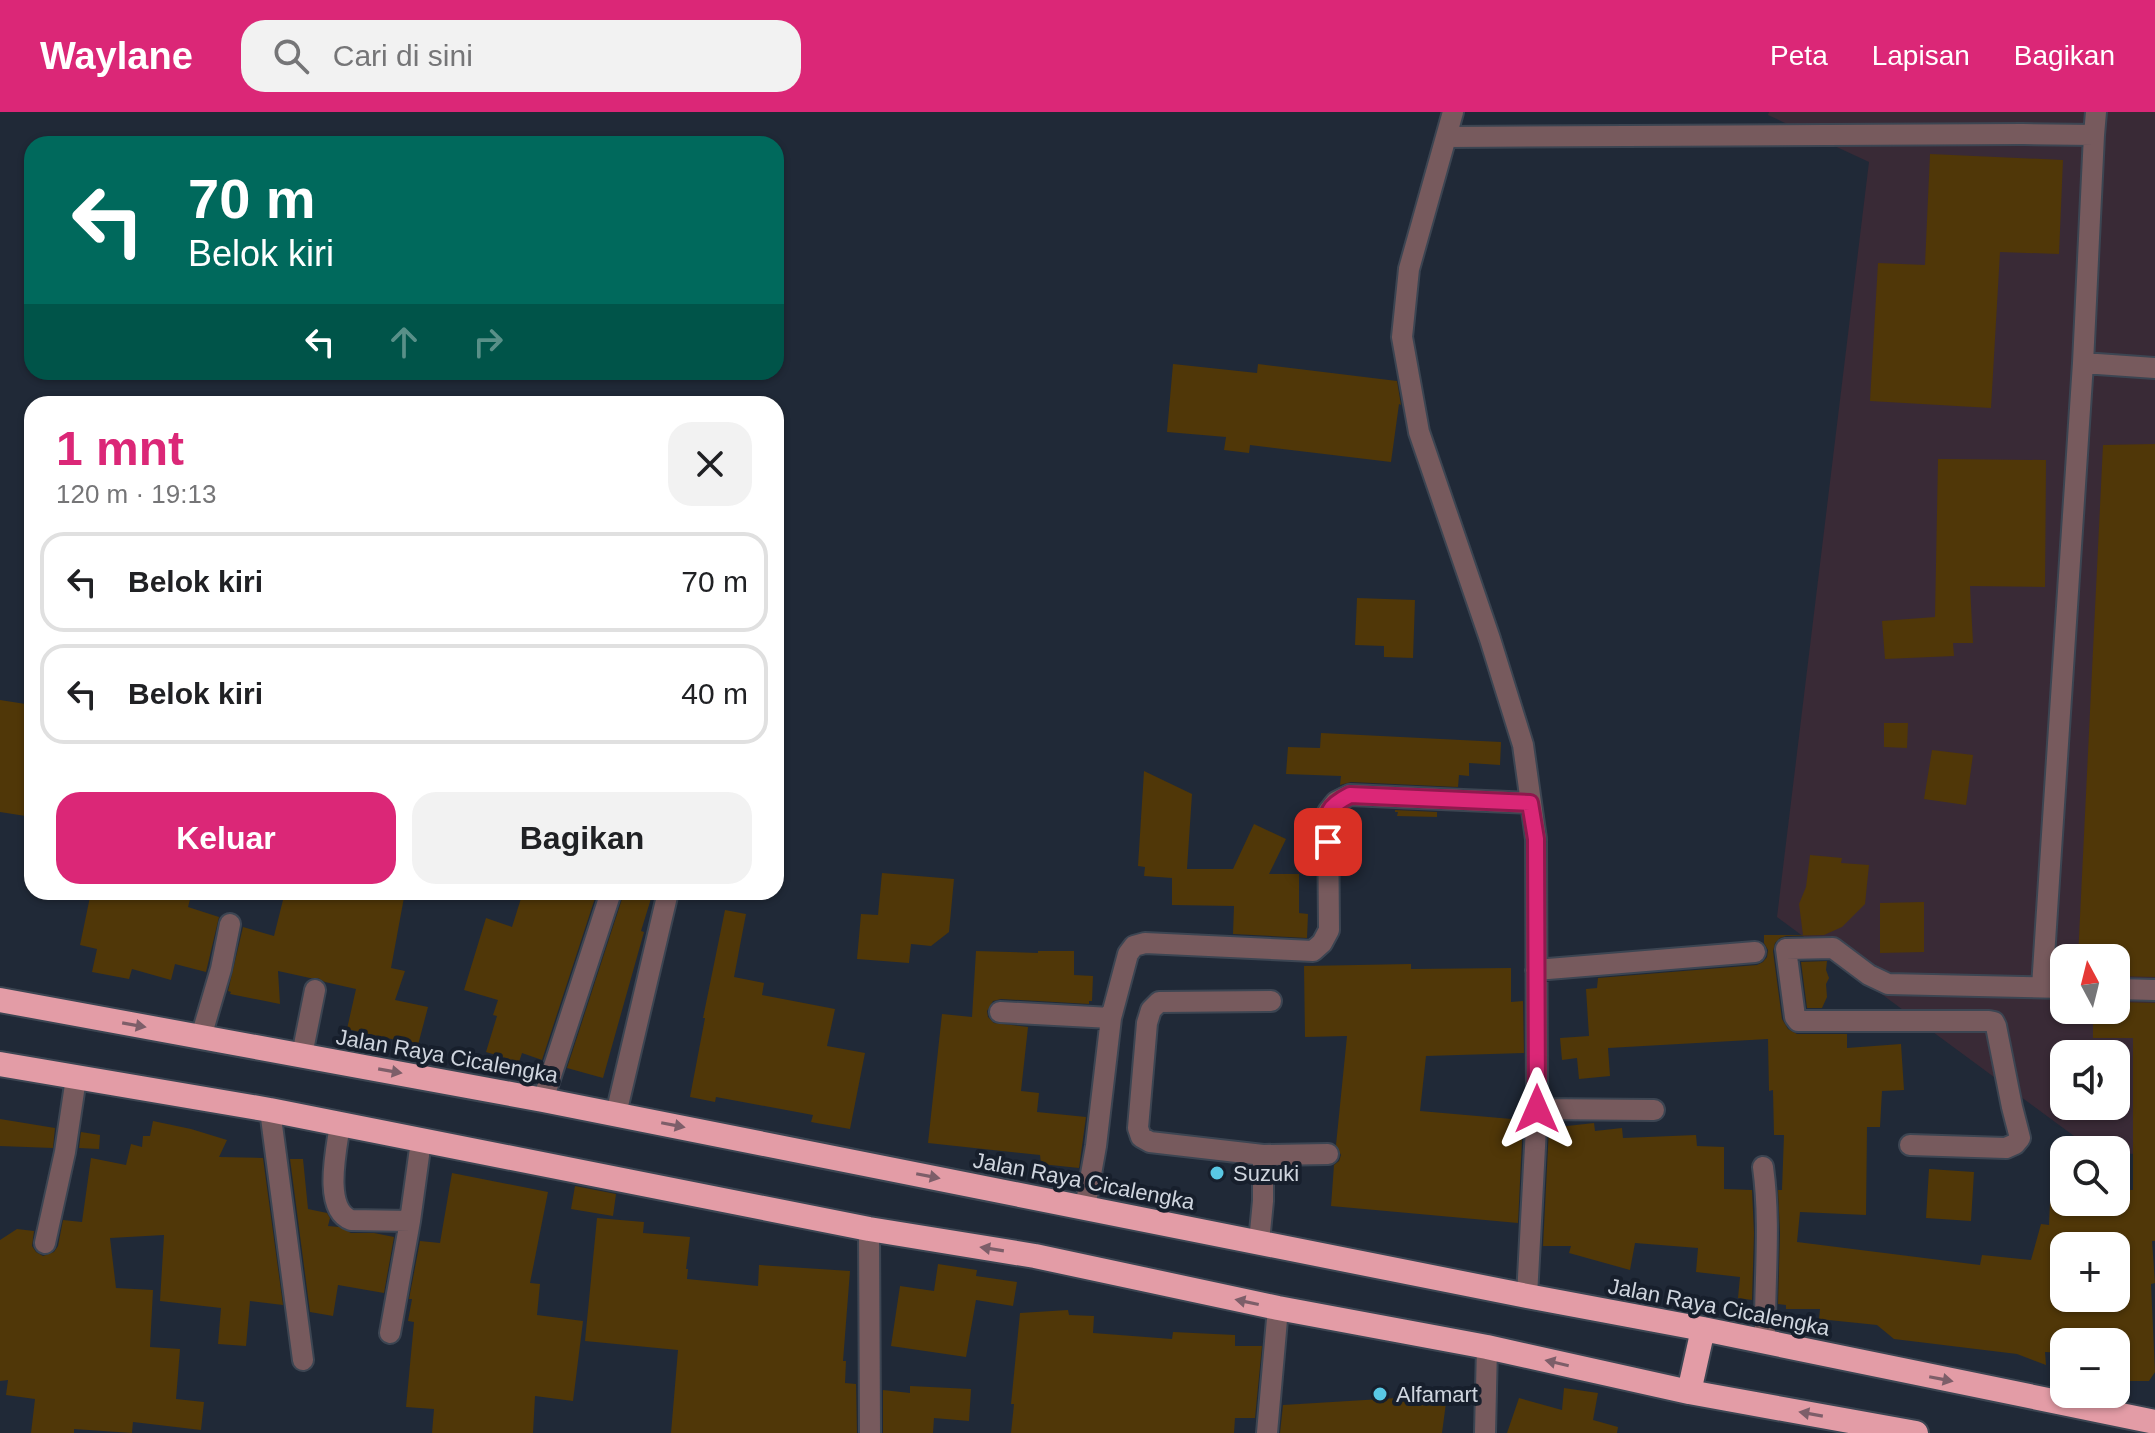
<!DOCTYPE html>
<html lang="id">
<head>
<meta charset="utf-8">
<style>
	body { margin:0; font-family:Helvetica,sans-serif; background:#f2f2f2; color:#202124; height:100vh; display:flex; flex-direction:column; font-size:30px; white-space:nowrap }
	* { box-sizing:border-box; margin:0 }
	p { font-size:26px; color:#757577 }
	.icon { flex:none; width:44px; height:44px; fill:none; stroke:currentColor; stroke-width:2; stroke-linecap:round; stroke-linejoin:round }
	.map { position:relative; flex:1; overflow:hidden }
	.details { position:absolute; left:24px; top:284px; width:760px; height:504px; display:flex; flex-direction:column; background:#fff; border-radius:24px; box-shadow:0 2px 6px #0004 }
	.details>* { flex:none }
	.guide { position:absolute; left:24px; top:24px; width:760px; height:244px; border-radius:24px; box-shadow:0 2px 6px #0004; background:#00695c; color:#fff; overflow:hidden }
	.needle { width:52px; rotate:353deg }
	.tools { position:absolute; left:2050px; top:832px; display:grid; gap:16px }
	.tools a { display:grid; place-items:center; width:80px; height:80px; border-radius:16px; background:#fff; box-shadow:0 2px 6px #0004; font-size:40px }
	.pin { position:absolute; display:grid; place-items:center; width:68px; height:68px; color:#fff; margin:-34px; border-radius:16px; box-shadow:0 4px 12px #0006 }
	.me { position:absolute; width:88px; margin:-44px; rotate:0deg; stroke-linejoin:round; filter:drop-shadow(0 0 6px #0008) }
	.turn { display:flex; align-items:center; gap:28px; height:168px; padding:0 32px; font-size:36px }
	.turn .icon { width:104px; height:104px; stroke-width:2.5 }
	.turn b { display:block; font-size:56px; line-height:68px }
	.lanes { display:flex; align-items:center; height:76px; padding:0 32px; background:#0003; justify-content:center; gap:40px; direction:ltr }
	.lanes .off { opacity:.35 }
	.round { display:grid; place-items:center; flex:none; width:84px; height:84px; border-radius:24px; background:#f2f2f2 }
	.summary { display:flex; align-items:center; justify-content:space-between; height:136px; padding:0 32px }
	h1 { font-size:48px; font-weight:700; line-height:60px; color:#db2777 }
	.primary-button { display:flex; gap:16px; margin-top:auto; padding:16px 32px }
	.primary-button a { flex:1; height:92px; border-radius:24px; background:#db2777; color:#fff; font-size:32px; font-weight:700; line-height:92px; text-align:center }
	.primary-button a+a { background:#f2f2f2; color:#202124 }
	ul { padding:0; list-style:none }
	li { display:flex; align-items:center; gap:24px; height:100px; margin:0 16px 12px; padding:0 16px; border:4px solid #e0e0e0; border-radius:24px }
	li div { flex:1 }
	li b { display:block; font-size:30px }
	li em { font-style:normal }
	header { display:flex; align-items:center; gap:48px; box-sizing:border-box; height:112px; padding:0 40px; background:#db2777; color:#fff }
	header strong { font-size:38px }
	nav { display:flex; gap:44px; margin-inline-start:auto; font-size:28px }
	.search { width:560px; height:72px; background:#f2f2f2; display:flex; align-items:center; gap:20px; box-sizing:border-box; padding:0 28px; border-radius:24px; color:#757577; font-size:30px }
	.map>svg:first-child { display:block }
	.industrial { fill:#392a36; fill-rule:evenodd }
	.building { fill:#503708; fill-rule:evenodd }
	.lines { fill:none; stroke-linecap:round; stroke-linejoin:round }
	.minor-casing { stroke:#3c4552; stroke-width:24 }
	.highway-casing { stroke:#3c4552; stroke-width:28 }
	.minor { stroke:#775a5d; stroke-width:20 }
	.highway { stroke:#e39ca6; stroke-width:24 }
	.oneway { fill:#7d5e69 }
	.route-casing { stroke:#8e194d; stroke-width:20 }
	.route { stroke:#db2777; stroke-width:14 }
	.poi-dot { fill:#59c8e4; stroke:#171f2c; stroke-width:3 }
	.labels { text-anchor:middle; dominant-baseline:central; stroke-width:8; stroke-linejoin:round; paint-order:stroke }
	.street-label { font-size:22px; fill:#cfd5de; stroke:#171f2c }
	.poi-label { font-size:22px; fill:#cfd5de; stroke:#171f2c; text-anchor:start }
</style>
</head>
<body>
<header>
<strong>Waylane</strong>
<div class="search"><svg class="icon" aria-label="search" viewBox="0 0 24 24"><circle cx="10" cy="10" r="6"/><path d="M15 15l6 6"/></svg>Cari di sini</div>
<nav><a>Peta</a><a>Lapisan</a><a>Bagikan</a></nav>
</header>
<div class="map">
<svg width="2155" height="1321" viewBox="0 0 2155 1321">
	<rect width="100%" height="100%" fill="#202937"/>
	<path class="industrial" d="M1769,0H2155V1043L2116,1041V1038H2093L1777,805L1869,50L1768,3ZM2064,846H2116V898H2064ZM2064,942H2116V994H2064Z"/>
	<path class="building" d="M1930,42L2063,48L2059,142L2000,140L1991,296L1870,289L1878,151L1925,153Z
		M1173,252L1257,261L1258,252L1397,269L1401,293L1399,292L1391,350L1250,333L1249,341L1224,338L1226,325L1167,320Z
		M2155,332V865L2116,864V846H2078L2103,333Z
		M1938,347L2046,348L2045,475L1970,474L1973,531H1953L1954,544L1885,547L1882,509L1935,505Z
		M1357,486L1415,488L1413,546L1384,545V534L1355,533Z
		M0,588L32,593V705L0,700Z
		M1884,611H1908L1907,636L1884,635Z
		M1321,621L1501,630L1500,653L1469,651V664L1459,663L1458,675L1351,670L1340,673L1341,664L1286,662L1288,635L1320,636Z
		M1932,638L1973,643L1966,693L1924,687Z
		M1144,659L1192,682L1187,757H1233L1254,712L1286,727L1269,762H1299V801L1308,802L1307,826L1233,822L1234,794L1172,793V766L1144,764L1145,755L1138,754Z
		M1395,698L1437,700V705L1397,704L1398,700H1395Z
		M1810,743L1842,746L1841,751L1869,753L1865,792L1842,815L1824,823L1786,824L1780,826L1775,831L1773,839L1782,907L1788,917L1797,922H1847V936L1901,932L1904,978L1882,979L1880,1015H1867L1866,1103L1800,1100L1797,1130L1980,1153L1982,1143L2031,1148L2041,1112L2049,1113L2050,1090H2116V1077L2133,1078V926H2093V898H2116V890L2155,891V1129H2152L2155,1171L2151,1172L2155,1260L2149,1269H2125V1266L2116,1267V1230H2064V1241L2045,1240L2046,1253L2017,1242L1894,1227L1877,1213L1819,1207L1820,1197H1786V1193L1778,1192L1780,1121L1778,1078H1782L1784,1023H1774L1773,978L1769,979L1768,927L1608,936L1610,964L1579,967L1577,946L1562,948L1560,926L1589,924L1586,877L1597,876L1598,866L1757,853L1763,850L1767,845L1768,838L1764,831V823H1803L1799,792L1806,775ZM2064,1134H2116V1186H2064Z
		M882,761L954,767L949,820L931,834L911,832L909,851L857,847L861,802L878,803Z
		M91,780H192L188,795L219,805L206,860L175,852L171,868L132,857L129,867L92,860L97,837L80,833Z
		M285,780H405L391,856L405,859L395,888L428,895L418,933L347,917L356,877L325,870L318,866H310L278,859L280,892L230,882L231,880L228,879L243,815L274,824Z
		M523,780H597L542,948L522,941L519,950L486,940L497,904L493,903L498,888L464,878L486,806L512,815Z
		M623,780H653L641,819L644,820L603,966L567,956L622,787Z
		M1924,790V840L1880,841V791Z
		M725,798L746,802L734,865L764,871L762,883L835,897L827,934L865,941L850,1017L811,1010L813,1003L716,985L715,990L690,985L705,906H703Z
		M976,839L1038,841V839H1074V863L1093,864L1092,889H1089V892L1001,887L993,889L987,899L988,905L994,911L1028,915L1021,979L1039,981L1037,1000L1086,1005L1079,1056L1041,1052L1040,1043L928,1031L942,902L972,905Z
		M1827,849L1826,858L1829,866L1826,872L1827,885L1822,896H1807L1801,850Z
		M1411,852V857L1511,856V890L1523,889L1524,941L1426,944L1420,999L1523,1008L1518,1111L1331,1094L1334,1053L1339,1049L1341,1043L1336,1033L1347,924L1305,925L1304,854Z
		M0,1007L55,1016L53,1036L0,1034Z
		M153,1009L191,1017L227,1028L219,1045L263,1046L283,1193L250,1189L246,1234L218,1232L221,1196L160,1189L164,1123L110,1126L116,1176L153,1178L150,1235L180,1237L176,1287L204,1290L201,1318L133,1310L132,1321L74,1317V1321H31L35,1287L6,1283L8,1268L0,1269V1128L17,1117L34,1119L32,1134L36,1140L43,1144L54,1140L58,1134L63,1108L82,1110L91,1046L126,1053L131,1032L142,1035L143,1024H150Z
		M1594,1011L1595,1019L1622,1016L1623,1026L1696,1023L1697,1034L1724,1035V1077L1752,1078L1754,1121L1752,1188L1738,1186L1740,1165L1696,1160L1698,1136L1635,1131L1630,1158L1569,1141L1571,1134H1543L1549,1016Z
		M81,1020L100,1023L99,1037L79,1036Z
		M290,1047H303L308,1097L327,1101L330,1106L328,1114L339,1115L351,1121H374L394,1125L384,1181L338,1173L333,1204L310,1200Z
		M1929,1057L1974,1060L1971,1109L1926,1106Z
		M452,1061L548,1080L530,1171L540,1172L537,1203L583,1209L573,1289L535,1284L533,1321H432L434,1297L406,1295L414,1210L408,1209L412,1187H409L420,1129L440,1131Z
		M575,1074L616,1082L613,1104L571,1097Z
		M597,1106L644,1110L643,1121L690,1125L686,1157H688L687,1167L758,1174L759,1153L850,1159L843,1249H846L845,1271L856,1272L857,1321H671L678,1238L585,1229Z
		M938,1152L977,1158L976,1164L1017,1170L1013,1194L976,1188L966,1245L891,1234L900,1174L934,1179Z
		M1068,1198L1069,1203L1094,1204L1093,1221L1172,1227L1173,1220L1235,1223V1234H1262L1255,1306H1235L1234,1321H1011L1014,1292H1011L1020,1201Z
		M910,1274L971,1277L969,1309L934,1306L933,1321H883V1278L910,1281Z
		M1564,1276L1598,1281L1593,1308L1618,1315L1617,1321H1507L1519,1286L1562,1298Z
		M1447,1283L1442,1321H1280L1283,1293Z"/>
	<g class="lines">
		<g class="minor-casing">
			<path id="minor" d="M1453,0L1409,157L1402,225L1419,320L1490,527L1523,633L1536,727L1537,997L1527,1184
				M1447,25L2023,22L2094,23L2096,0
				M2083,251L2155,256
				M1536,858L1755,840
				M2042,875L2083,251L2094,23
				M2116,877L2155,878
				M1000,900L1111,906
				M201,925L221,857L230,812
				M302,943L315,878
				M543,988L610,783
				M1537,997L1654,998
				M270,998L303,1248
				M616,1002L668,780
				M340,1012C337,1035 322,1097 351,1108L410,1109L421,1029
				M1910,1033L2006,1036L2015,1032L2020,1026L2012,995L1996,914L1994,910L1989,909H1798L1795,905L1786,837L1833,836L1869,863L1888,872L2064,876
				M1263,1043L1328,1042
				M1763,1055C1771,1113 1764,1172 1765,1230
				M1085,1096L1096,1034L1111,906L1128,842L1134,834L1145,831L1313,839L1322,831L1329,818L1328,700L1336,690L1350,683L1530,691
				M869,1117L870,1321
				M1259,1130L1263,1089V1043L1150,1030L1141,1025L1138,1016L1147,911L1151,898L1159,890L1271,889
				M45,1131L65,1040L76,966
				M390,1221L410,1109
				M1267,1321L1278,1196
				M1485,1321L1487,1235"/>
		</g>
		<g class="highway-casing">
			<path id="highway" d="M0,888L543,988L1527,1184L1703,1217L2155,1310
				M0,952L270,998L869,1117L1035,1144L1278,1196L1487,1235L1689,1280L1916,1321
				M1689,1280L1703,1217"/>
		</g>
		<use href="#minor" class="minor"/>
		<use href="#highway" class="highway"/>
	</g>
	<defs><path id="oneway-solid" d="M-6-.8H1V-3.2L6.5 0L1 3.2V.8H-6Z" transform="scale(2)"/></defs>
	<g class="oneway">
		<use href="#oneway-solid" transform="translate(134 913) rotate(10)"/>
		<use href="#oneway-solid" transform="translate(390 959) rotate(10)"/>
		<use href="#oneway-solid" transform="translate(673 1013) rotate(11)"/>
		<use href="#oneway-solid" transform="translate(928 1064) rotate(11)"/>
		<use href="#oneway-solid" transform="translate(992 1137) rotate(-171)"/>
		<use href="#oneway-solid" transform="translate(1247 1190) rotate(-168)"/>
		<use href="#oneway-solid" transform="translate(1557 1251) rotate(-167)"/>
		<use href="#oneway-solid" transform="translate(1941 1267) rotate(11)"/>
		<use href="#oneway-solid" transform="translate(1811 1302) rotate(-170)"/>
	</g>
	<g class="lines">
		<g class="route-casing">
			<path id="route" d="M1328,730C1328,702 1323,697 1350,683L1530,691L1536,727L1537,997"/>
		</g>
		<use href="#route" class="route"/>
	</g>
	<g class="poi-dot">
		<circle cx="1217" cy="1061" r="8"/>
		<circle cx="1380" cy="1282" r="8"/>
	</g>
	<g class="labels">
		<g class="street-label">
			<text transform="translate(447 944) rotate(10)">Jalan Raya Cicalengka</text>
			<text transform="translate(1084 1069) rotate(11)">Jalan Raya Cicalengka</text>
			<text transform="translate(1719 1195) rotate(11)">Jalan Raya Cicalengka</text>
		</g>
		<g class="poi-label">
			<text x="1233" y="1061">Suzuki</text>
			<text x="1396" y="1282">Alfamart</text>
		</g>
	</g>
</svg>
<div class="tools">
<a><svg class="needle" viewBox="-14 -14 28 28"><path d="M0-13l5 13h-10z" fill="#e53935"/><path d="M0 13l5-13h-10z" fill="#757577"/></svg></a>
<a><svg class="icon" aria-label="sound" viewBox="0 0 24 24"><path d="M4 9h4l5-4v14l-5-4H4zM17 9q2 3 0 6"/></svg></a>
<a><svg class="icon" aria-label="search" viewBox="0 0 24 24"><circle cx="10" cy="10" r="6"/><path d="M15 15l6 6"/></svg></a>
<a>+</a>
<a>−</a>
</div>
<div class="pin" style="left:1328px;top:730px;background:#d93025"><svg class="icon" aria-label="arrive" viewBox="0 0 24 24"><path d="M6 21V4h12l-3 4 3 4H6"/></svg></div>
<svg class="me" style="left:1537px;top:997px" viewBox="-20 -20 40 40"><path d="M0-17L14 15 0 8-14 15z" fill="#db2777" stroke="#fff" stroke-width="4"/></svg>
<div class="guide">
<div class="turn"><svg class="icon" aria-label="left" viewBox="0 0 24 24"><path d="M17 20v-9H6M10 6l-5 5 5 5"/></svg><div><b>70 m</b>Belok kiri</div></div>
<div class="lanes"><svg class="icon" aria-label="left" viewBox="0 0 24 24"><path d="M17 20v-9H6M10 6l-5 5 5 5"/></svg><svg class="icon off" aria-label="ahead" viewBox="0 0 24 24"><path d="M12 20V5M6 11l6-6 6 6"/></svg><svg class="icon off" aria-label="right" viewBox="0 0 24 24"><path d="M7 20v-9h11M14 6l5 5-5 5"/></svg></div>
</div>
<section class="details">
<div class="summary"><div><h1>1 mnt</h1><p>120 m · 19:13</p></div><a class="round"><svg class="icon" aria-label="close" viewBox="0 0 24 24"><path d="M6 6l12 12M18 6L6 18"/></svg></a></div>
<ul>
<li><svg class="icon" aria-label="left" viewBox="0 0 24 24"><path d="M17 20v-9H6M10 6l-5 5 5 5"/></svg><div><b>Belok kiri</b></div><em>70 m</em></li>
<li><svg class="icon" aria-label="left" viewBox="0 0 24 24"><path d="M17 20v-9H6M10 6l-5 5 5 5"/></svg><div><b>Belok kiri</b></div><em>40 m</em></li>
</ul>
<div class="primary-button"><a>Keluar</a><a>Bagikan</a></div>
</section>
</div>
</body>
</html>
